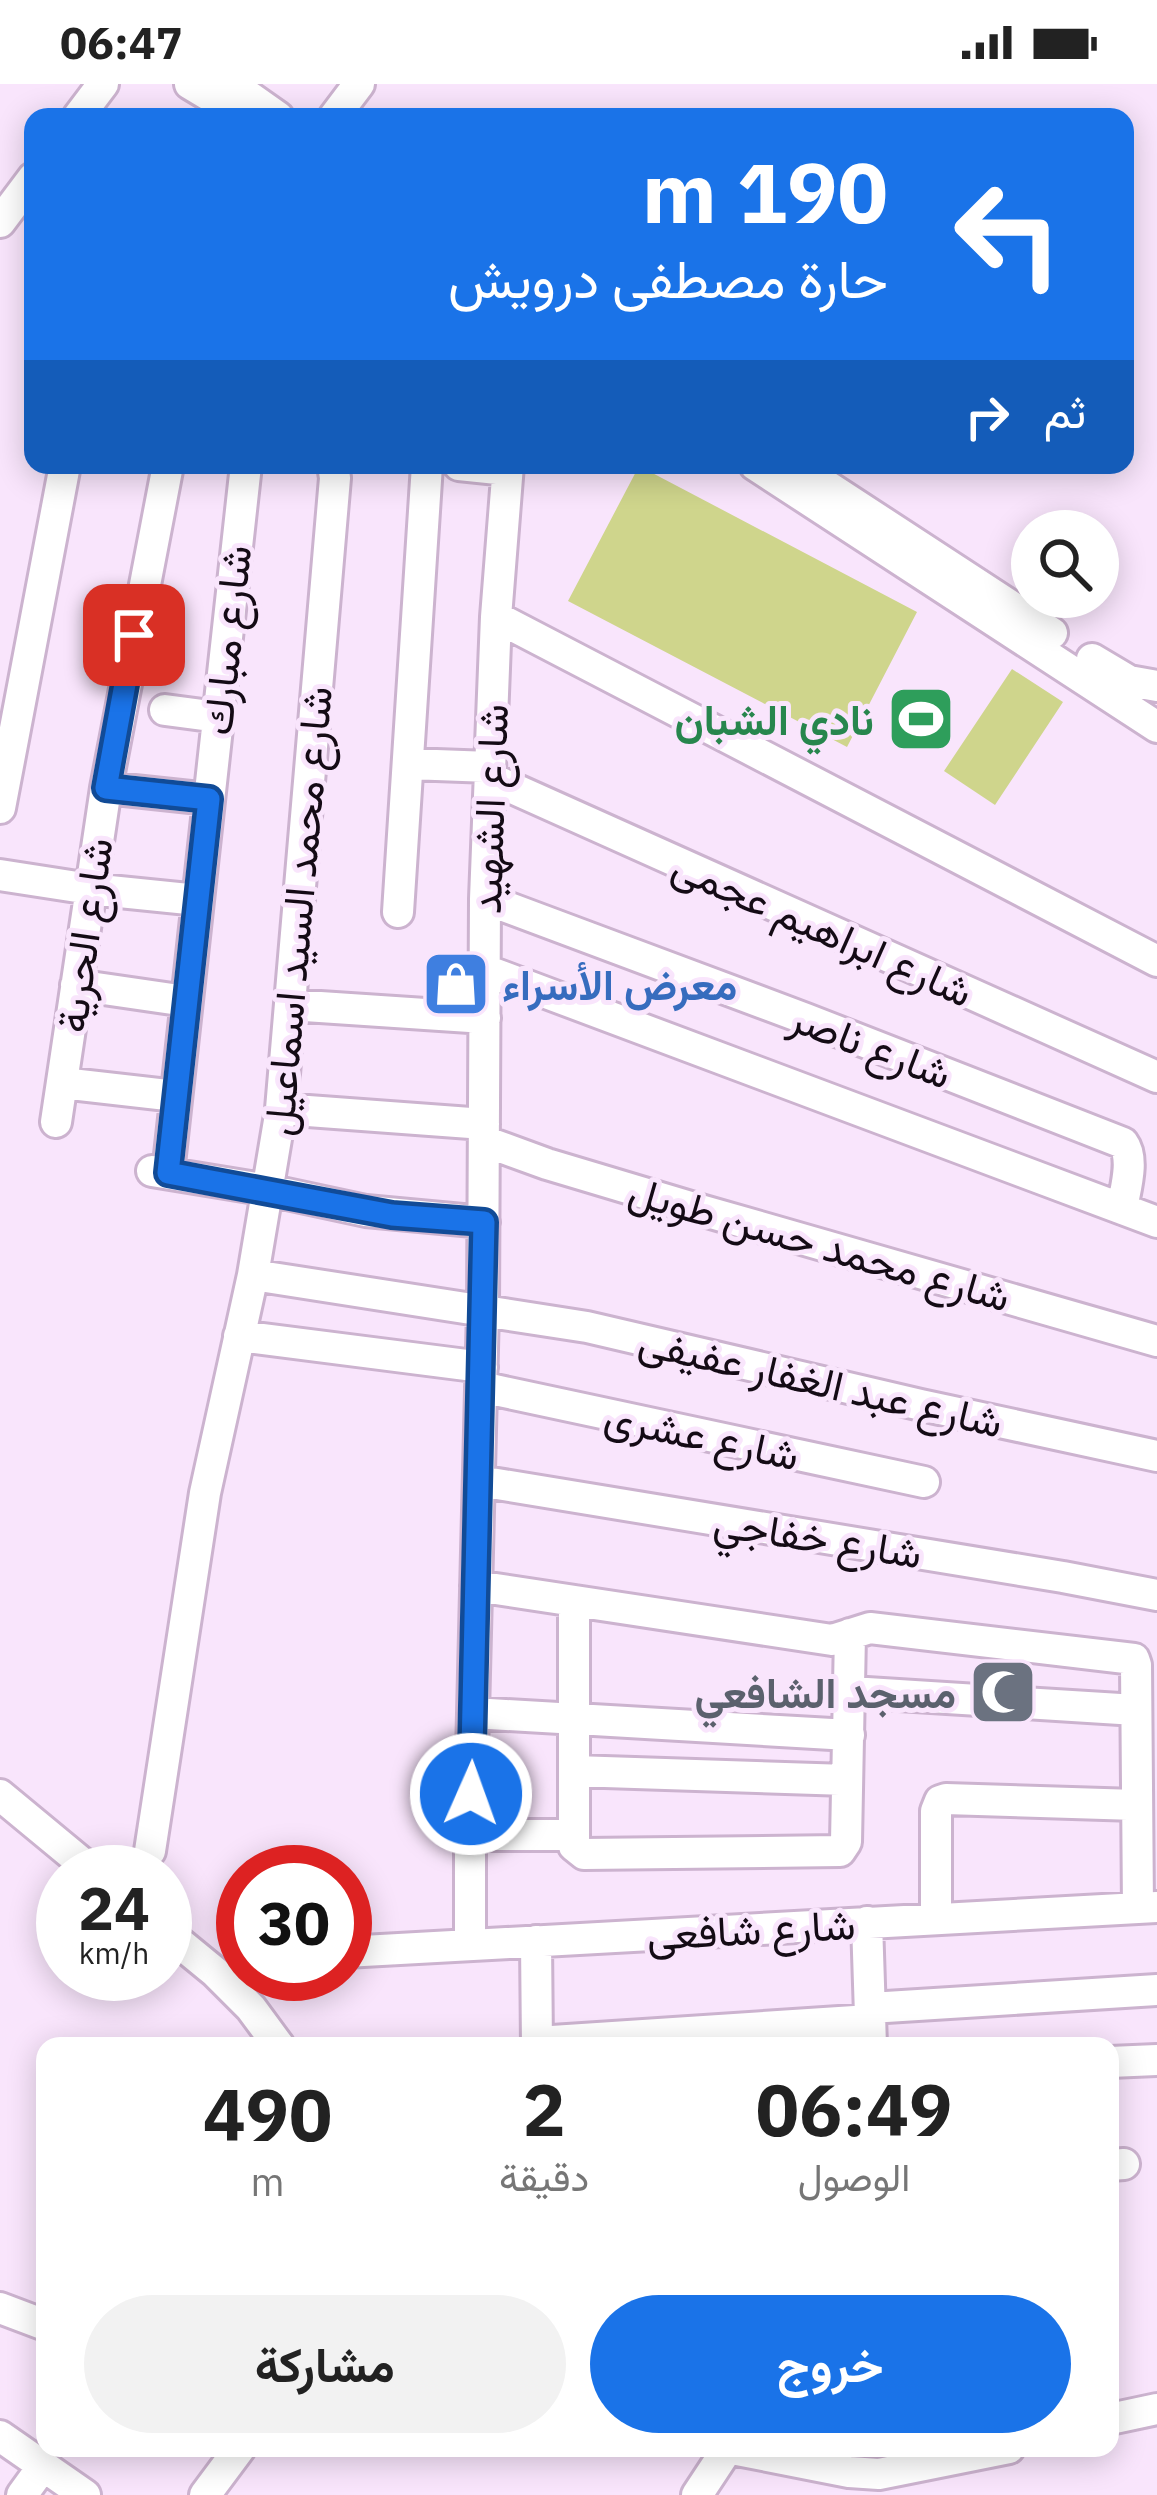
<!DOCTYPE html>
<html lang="ar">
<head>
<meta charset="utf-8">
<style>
	body { margin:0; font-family:"IBM Plex Sans",Vazirmatn,sans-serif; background:#f2f2f2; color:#222; direction:rtl; height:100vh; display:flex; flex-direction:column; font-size:45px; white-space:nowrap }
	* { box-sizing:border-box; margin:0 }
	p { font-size:39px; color:#767676 }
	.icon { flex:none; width:66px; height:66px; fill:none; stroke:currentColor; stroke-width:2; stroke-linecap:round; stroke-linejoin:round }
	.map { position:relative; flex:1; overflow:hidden; direction:ltr }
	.sheet { position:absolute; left:36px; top:1953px; width:1083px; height:420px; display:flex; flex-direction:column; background:#fff; border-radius:24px; box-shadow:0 6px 30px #0003; direction:rtl }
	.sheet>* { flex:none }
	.guide { position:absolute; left:24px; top:24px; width:1110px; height:366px; border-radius:24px; box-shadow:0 6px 30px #0003; direction:rtl; background:#1a73e8; color:#fff; overflow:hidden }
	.tools { position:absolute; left:1011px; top:426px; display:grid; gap:24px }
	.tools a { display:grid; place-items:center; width:108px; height:108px; border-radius:50%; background:#fff; box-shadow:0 6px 30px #0003; font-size:60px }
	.speed { position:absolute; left:36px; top:1761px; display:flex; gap:24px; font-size:60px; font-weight:700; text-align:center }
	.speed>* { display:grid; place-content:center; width:156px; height:156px; border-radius:50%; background:#fff; box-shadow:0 6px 30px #0003; line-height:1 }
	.speed small { font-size:30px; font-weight:400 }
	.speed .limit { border:18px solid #d22; background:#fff; color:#111 }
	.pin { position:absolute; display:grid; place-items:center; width:102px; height:102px; color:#fff; margin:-51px; border-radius:24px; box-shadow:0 6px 18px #0006 }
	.me { position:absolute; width:132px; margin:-66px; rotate:2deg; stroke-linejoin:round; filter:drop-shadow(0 0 9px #0008) }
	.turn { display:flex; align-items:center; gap:42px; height:252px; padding:0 48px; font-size:54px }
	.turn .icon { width:156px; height:156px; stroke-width:2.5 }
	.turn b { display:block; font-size:84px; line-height:102px }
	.then { display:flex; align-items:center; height:114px; padding:0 48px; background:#0003; gap:24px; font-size:45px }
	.eta { display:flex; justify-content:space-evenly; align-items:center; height:204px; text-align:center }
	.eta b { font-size:72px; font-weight:700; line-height:84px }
	.cta { display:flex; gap:24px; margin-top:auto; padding:24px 48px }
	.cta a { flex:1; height:138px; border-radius:72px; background:#1a73e8; color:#fff; font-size:48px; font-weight:700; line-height:138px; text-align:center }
	.cta a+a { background:#f2f2f2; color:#222 }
	.status { display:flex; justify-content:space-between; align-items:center; height:84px; padding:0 60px; background:#fff; direction:ltr }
	.status svg { height:33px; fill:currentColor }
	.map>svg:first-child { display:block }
	.garden { fill:#cfd58c }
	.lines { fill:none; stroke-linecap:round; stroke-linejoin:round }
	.minor-casing { stroke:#ccb3cf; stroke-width:36 }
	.minor { stroke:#fff; stroke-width:30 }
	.route-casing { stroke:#114b97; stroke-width:30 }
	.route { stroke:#1a73e8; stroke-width:21 }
	.labels { text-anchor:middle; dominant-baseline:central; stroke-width:10; stroke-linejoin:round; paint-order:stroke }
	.street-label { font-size:42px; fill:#140b15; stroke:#f9e5fc }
	.leisure-label { font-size:42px; font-weight:bold; fill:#27864d; stroke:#f9e5fc; text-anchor:end }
	.shop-label { font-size:42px; font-weight:bold; fill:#366cbe; stroke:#f9e5fc; text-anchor:start }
	.worship-label { font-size:42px; font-weight:bold; fill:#5b616d; stroke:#f9e5fc; text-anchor:end }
</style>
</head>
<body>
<div class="status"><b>06:47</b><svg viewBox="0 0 49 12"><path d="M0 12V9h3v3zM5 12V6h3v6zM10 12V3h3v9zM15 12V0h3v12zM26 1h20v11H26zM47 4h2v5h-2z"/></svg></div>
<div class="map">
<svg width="1157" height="2411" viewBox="0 0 1157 2411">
	<rect width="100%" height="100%" fill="#f9e5fc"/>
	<path class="garden" d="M639,382L917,528L847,663L568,517Z
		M1012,585L1063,618L995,721L944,687Z"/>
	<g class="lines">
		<g class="minor-casing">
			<path id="minor" d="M190,0L245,33
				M234,2L278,33
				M78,33L103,0
				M334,33L359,0
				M0,138L33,94
				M459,381L507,386
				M755,381L1157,643
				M795,381L1052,549
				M496,533L1157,877
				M1092,575L1129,597L1157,602
				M165,626L218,633
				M409,680L490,683
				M490,694L1157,993
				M106,704L209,715
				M0,724L65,381
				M0,791L90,805L198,816
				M485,815L806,935L1123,1059C1135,1075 1125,1106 1122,1125
				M398,828L427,381
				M485,886L1157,1138
				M76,901L186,917
				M290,921L485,934
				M62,999L176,1012
				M281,1025L484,1040
				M56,1038L106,704L168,381
				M484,1057L547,1080L704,1127L1157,1257
				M152,1087L268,1106L366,1127L484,1138
				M168,1089L246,381
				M253,1191L587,1243L921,1321L1157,1372
				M239,1252L482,1283
				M481,1303L924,1398
				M479,1397L1063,1493L1157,1511
				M476,1502L832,1556L870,1544L1134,1575L1136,1581L1138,1824
				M574,1517V1762L584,1770L840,1767L846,1758L850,1550
				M851,1608L1136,1626
				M473,1629L849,1651
				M574,1687L847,1696
				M0,1711L93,1788
				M470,1751H574
				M150,1767L205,1409L253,1191L281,1025L335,394L333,381
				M936,1834V1727L940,1717L946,1715L1136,1721
				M867,1838L871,1962
				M165,1847L215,1888L251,1924L279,1962
				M536,1857L537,1962
				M470,1861V1751L483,1225L485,815L496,533L508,381
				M345,1868L1157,1823
				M870,1924L1157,1906
				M537,1958L870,1936
				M1110,1978L1157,1976
				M1110,2081L1124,2080
				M0,2224L45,2241
				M1110,2335L1157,2325
				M0,2352L85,2411
				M727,2364L849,2388L879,2390L1009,2364
				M22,2411L43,2382
				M205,2411L240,2364
				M697,2411L728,2364"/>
		</g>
		<use href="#minor" class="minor"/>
	</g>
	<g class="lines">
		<g class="route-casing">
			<path id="route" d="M134,551L106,704L209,715L168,1089L392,1131L484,1138L471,1710"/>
		</g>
		<use href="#route" class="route"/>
	</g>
	<defs>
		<g id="stadium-square" transform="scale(3.45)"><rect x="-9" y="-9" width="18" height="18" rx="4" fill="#2e9e5b" stroke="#f9e5fc"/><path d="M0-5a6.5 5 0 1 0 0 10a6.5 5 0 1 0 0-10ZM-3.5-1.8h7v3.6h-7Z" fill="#fff"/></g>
		<g id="shop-square" transform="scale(3.45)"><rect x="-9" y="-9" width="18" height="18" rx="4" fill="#3f7fe0" stroke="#f9e5fc"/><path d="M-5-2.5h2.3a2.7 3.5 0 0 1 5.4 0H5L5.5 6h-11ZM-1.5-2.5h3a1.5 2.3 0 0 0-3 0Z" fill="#fff"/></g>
		<g id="mosque-square" transform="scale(3.45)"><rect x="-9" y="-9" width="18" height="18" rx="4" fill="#6b7280" stroke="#f9e5fc"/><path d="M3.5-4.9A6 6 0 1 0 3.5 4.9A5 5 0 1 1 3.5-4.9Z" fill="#fff"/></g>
	</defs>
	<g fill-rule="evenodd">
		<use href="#stadium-square" x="921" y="635"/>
		<use href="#shop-square" x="456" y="900"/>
		<use href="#mosque-square" x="1003" y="1608"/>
	</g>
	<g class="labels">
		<g class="street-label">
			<text transform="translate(226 556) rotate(-84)">شارع مبارك</text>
			<text transform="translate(489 725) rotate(-88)">شارع الشهيد</text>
			<text transform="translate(297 827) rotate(-85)">شارع محمد السيد اسماعيل</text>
			<text transform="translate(823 844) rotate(24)">شارع ابراهيم عجمى</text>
			<text transform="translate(84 851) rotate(-82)">شارع الحرية</text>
			<text transform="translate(871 961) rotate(21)">شارع ناصر</text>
			<text transform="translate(820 1159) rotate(16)">شارع محمد حسن طويل</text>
			<text transform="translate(821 1297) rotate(13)">شارع عبد الغفار عفيفى</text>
			<text transform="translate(702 1351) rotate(12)">شارع عشرى</text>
			<text transform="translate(818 1453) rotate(9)">شارع خفاجي</text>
			<text transform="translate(751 1845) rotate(-3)">شارع شافعى</text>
		</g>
		<g class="leisure-label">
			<text x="874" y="635">نادي الشبان</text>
		</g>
		<g class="shop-label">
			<text x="502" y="900">معرض الأسراء</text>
		</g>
		<g class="worship-label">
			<text x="956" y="1608">مسجد الشافعي</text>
		</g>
	</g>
</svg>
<div class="tools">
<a><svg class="icon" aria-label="search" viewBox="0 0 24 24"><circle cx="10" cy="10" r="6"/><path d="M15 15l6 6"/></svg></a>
</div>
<div class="speed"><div>24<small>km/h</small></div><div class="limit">30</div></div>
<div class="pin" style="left:134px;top:551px;background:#d93025"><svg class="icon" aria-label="arrive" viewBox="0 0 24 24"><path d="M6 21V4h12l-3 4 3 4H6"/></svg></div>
<svg class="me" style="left:471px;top:1710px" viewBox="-20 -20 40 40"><circle r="17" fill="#1a73e8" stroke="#fff" stroke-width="3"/><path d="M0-11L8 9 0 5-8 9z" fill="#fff"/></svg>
<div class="guide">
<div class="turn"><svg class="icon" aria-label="left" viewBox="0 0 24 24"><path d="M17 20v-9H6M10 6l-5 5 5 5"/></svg><div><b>190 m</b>حارة مصطفى درويش</div></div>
<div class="then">ثم<svg class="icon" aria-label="right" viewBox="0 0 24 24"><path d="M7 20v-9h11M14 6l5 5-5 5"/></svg></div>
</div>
<section class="sheet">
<div class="eta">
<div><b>06:49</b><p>الوصول</p></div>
<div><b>2</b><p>دقيقة</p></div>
<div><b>490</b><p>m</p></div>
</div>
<div class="cta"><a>خروج</a><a>مشاركة</a></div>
</section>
</div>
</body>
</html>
